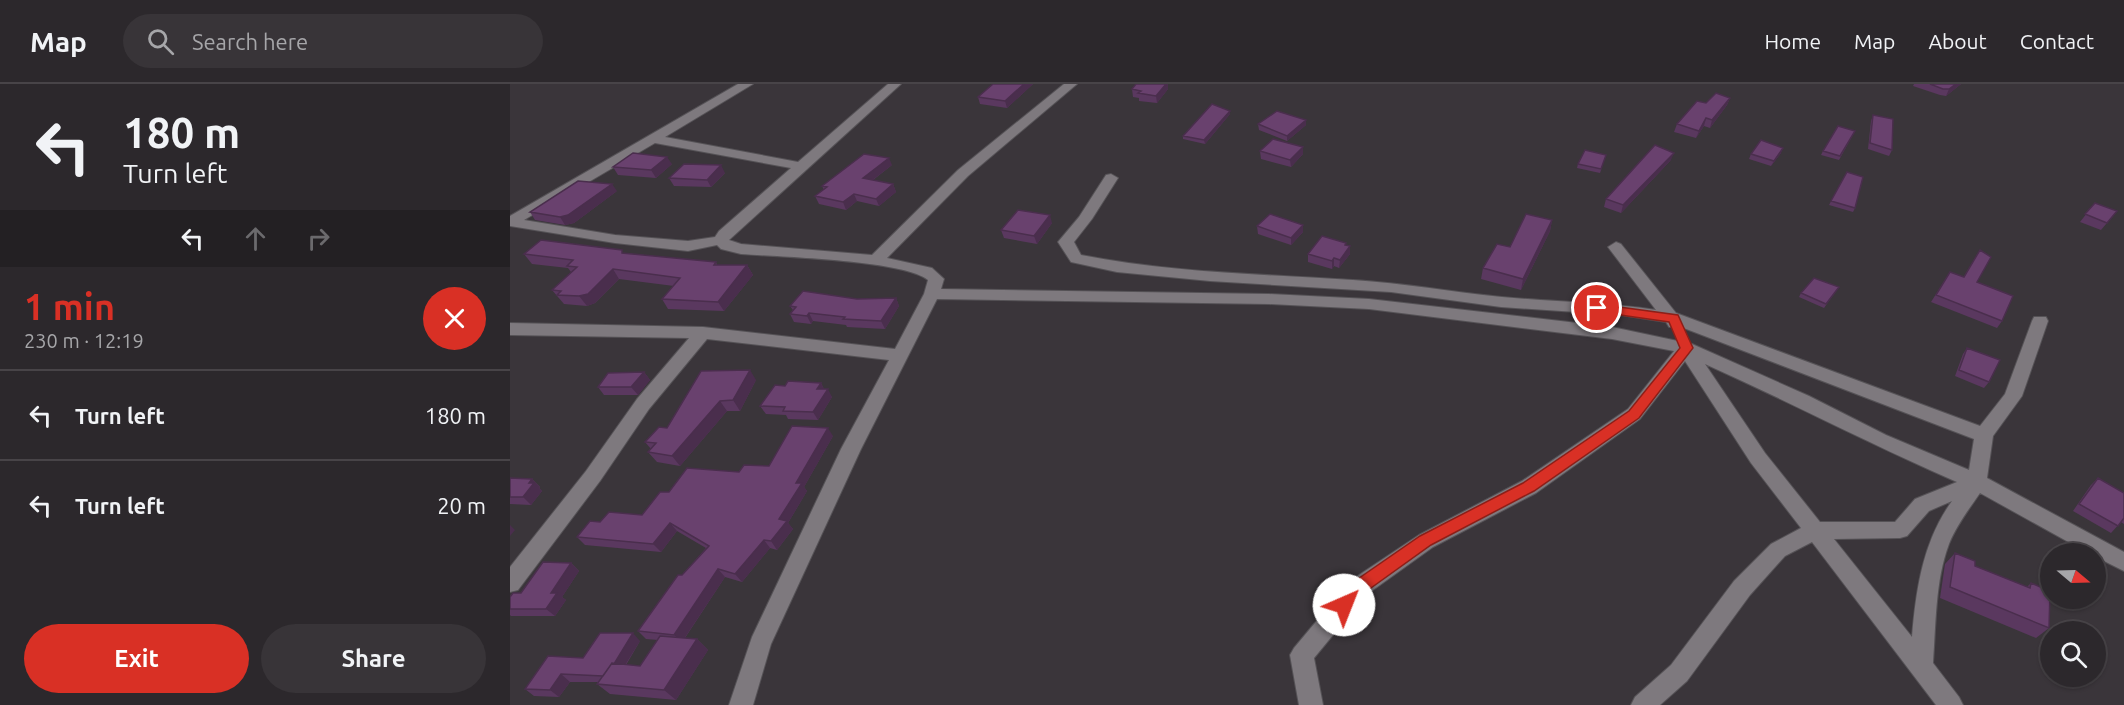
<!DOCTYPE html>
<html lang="en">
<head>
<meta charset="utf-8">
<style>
	body { margin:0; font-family:Ubuntu,sans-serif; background:#383438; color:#f1f3f6; height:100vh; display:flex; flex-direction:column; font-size:22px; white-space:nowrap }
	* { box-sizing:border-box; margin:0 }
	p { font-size:20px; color:#a6a6a9 }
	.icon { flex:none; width:33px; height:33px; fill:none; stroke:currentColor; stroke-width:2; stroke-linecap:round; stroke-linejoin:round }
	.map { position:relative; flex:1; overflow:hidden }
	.drawer { display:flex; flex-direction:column; background:#2c282c; width:510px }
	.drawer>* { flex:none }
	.top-card { background:#2c282c; color:#f1f3f6; overflow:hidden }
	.needle { width:39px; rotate:109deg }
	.tools { position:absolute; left:1530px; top:459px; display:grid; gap:12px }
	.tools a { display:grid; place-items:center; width:66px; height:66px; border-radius:50%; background:#2c282c; box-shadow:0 2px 4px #0004,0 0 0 2px #484448; font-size:30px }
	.pin { position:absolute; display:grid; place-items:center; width:51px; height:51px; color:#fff; margin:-26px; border:3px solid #fff; border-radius:50%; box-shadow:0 2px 6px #0007 }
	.me { position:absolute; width:66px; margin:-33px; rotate:44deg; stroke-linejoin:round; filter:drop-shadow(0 0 4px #0008) }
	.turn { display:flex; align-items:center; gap:21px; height:126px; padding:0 24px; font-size:27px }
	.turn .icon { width:78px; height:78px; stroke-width:2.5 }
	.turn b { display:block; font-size:42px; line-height:51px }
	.lanes { display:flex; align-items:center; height:57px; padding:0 24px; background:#0003; justify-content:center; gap:30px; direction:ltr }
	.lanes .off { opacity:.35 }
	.round { display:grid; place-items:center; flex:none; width:63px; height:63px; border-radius:32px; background:#383438 }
	.headline { display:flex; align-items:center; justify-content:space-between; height:102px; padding:0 24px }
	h1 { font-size:36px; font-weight:700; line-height:45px; color:#d93025 }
	.cta { display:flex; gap:12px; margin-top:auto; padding:12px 24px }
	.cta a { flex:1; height:69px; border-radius:36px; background:#d93025; color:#fff; font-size:24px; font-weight:700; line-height:69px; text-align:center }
	.cta a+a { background:#383438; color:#f1f3f6 }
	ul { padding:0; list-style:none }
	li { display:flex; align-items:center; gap:18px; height:90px; padding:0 24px; border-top:2px solid #484448 }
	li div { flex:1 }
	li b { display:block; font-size:22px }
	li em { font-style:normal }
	header { display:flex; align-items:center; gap:36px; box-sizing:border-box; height:84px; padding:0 30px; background:#2c282c; border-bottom:2px solid #484448 }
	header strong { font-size:28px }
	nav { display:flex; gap:33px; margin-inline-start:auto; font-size:21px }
	.search { width:420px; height:54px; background:#383438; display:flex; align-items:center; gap:15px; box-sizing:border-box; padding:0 21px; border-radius:33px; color:#a6a6a9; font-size:22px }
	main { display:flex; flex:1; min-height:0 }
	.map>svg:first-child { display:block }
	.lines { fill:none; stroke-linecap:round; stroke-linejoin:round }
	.minor-casing { stroke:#555256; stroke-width:2 }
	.minor { fill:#7e797e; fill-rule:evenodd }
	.wall { fill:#5a385f }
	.shaded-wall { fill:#4a2e4d }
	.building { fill:#69416e; stroke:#4a2e4d; stroke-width:1.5 }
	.route { fill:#d93025; stroke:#8d1f18; stroke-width:1.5 }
</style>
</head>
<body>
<header>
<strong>Map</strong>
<div class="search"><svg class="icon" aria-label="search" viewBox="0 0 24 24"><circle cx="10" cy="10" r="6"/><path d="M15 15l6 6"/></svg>Search here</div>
<nav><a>Home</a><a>Map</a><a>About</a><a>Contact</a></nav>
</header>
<main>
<section class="drawer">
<div class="top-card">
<div class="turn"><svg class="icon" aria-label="left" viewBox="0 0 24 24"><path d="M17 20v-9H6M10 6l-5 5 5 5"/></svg><div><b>180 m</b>Turn left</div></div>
<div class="lanes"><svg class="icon" aria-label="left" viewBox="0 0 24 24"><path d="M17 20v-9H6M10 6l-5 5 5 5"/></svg><svg class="icon off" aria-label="ahead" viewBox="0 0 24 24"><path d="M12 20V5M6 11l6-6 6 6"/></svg><svg class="icon off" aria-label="right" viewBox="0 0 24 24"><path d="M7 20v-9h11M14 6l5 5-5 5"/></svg></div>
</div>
<div class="headline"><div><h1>1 min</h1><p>230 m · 12:19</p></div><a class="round" style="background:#d93025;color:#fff"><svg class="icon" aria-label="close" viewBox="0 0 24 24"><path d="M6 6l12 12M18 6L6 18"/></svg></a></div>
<ul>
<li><svg class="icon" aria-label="left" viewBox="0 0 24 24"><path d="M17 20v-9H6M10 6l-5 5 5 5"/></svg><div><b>Turn left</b></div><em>180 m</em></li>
<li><svg class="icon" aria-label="left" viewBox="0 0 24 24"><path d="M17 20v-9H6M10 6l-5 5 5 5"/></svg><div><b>Turn left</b></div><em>20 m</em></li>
</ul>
<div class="cta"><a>Exit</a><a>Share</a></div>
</section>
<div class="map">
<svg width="1614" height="621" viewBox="0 0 1614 621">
	<rect width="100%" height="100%" fill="#3a353a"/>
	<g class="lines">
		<g class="minor-casing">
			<path id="minor" d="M228,0H243L155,53L288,78L378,0H391L219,156L231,160L362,171L448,86L554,0H567L458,92L377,174L422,184L434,195L431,205L759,210L859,215L1102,243L1182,260L1299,312L1376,351L1459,386L1464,355L1171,243H1159L1156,238L1111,231L991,223L881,208L700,197L607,188L561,178L548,158L569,133L596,91L601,90L608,94L582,135L564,158L571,171C661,189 753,190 843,196C893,199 942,208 992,213C1044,218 1095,218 1146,226L1098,163L1106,158L1111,160L1166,229L1470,342L1495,310L1522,237L1524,233H1536L1538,237L1512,312L1483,352L1477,394L1614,468V487L1586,473V470H1580L1470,409C1459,425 1446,442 1439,460C1425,497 1426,541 1423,579L1449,613L1453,621H1426L1302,458L1275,472L1240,511L1177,597L1150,621H1121L1125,613L1161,581L1224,497L1261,460L1291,444L1241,379L1175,277L1130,335L1026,409L923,463L856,511L804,574L813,621H789L780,571L784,564L840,497L909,451L1012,397L1118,325L1164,267L1102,255L859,225L759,220L427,215L351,365L261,560L243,621H219L242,553L331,365L379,276L197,255L139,325L90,397L8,506L0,508V483L76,387L127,315L179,254L0,251V239L193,243L385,265L414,210L418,196C393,176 269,173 231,170L211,165L207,161L178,167L105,159L0,142V132ZM145,59L281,84L209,147L205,153L178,157L105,151L14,136ZM1195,280C1280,318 1362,361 1447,398L1405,415L1385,438H1310L1255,369ZM1442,417C1413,457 1406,505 1402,553L1324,455L1390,454L1397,452L1419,427Z"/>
		</g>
		<use href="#minor" class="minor"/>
	</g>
	<path class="wall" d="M483,0H523L497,24L470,20L468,13Z
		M1404,0H1451L1436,12L1430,11L1403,2Z
		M622,5H658L647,19L629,17V14L623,13Z
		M1220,14L1217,21L1200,44L1194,42L1186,54L1164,48L1167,40L1196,19Z
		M720,30L695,60L673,55V52Z
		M1363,31L1382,66L1379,72L1358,65L1361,37Z
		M748,40L796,41L777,57L749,46Z
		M1345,47L1329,76L1311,71L1313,67Z
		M750,67L793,70L781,83L751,75Z
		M1271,69L1261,82L1239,75L1241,70Z
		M1096,71L1090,89L1067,84L1068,80Z
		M1161,76L1111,129L1094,123L1096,115Z
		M162,80L146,94L108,91L103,83Z
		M382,81L363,96L383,100L386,108L369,122L347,117L336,126L309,120L305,112L314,106L312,102Z
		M1337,88L1345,124L1343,128L1319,121Z
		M215,89L201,103L164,102L159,94Z
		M107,107L64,139L55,141L25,136L20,128Z
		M1585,119L1607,127L1591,146L1570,138Z
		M1042,136L1040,147L1011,206L971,195L973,184L1000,163Z
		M542,139L527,160L494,154L491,146Z
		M747,142L793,148L781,161L748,150Z
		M836,159V161L840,162V170L829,184L824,182L822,185L798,178V170Z
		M1470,166L1467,198L1492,237L1487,244L1421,218L1440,188L1454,193Z
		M114,169L206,178L207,181H237L243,191L214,227L158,225L152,215L164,202L109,195L85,219L77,222L54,220L42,206L61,188L58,184L22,180L14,170Z
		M1329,203L1314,224L1289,213L1291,209Z
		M386,214L389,222L375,245L337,243L336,241L303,237L301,240L284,238L280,230L283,226L280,222L347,215Z
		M1457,264L1479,298L1474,304L1445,292L1453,270Z
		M134,288L140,296L128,311H94L88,303Z
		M246,296L230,327H217L170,382L147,378L138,368L141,365L135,358Z
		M311,299L314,305L322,313L308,336L278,335L276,331L256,330L250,322L275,302Z
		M323,352L294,403L297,407L278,439L283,445L267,466L260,464L232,498L215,493L175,554L187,555L198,566L166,616L100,610L87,600L88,598H60L49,613L24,612L15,605L130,557L116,581L130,582L148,556L136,555L128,547L172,491L196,464L167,447L151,468L75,461L67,453L90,438L132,431L159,408L229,388L259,382Z
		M0,394L22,395L30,403L29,404L32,407L21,421L0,420Z
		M1588,394L1614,409V440L1611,438L1601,449L1563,427L1581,401Z
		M1445,469L1465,482L1517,503L1521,499L1539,544L1526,554L1430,514L1435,480Z
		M61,479L69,487L52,513L56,516L45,532H1L0,531V513L11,509Z"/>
	<path class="shaded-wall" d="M514,0H523L497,24L495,17Z
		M656,0H658V5L647,19L646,12Z
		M1446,0H1451L1436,12L1439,5Z
		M1220,14L1217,21L1200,44L1202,36Z
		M720,27V30L695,60L694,56Z
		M1196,34L1194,42L1186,54L1189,47Z
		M796,36V41L777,57V52Z
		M793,63V70L781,83L780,76Z
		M1273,64L1271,69L1261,82L1264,77Z
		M1164,69L1161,76L1111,129L1113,121Z
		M157,73L162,80L146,94L141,86Z
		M379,74L382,81L356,101L353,94Z
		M211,81L215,89L201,103L197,96Z
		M102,100L107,107L64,139L55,141L50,133Z
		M383,100L386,108L369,122L366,115Z
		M344,110L347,117L336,126L333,118Z
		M540,131L542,139L527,160L524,152Z
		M1042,136L1040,147L1011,206L1013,195Z
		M793,141V148L781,161V154Z
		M836,159V167L840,162V170L829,184L830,176Z
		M824,174V182L822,185V177Z
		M237,181L243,191L214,227L208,218Z
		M103,185L109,195L85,219L77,222L69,212Z
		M386,214L389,222L375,245L371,237Z
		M299,229L303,237L301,240L297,232Z
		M240,286L246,296L230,327L223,316Z
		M134,288L140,296L128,311L121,303Z
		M311,299L315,307L307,305Z
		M318,305L322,313L308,336L303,328Z
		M210,317L217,327L170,382L162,372Z
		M318,344L323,352L294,403L297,407L278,439L283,445L267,466L261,457L269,435L286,399Z
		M22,395L30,403L29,404L32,407L21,421L13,413L19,399Z
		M160,439L167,447L151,468L143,460Z
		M0,441L5,446L0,452Z
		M254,456L260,464L232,498L225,490Z
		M61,479L69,487L52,513L56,516L45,532L36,525L41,509Z
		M208,485L215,493L172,558L164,551Z
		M123,549L130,557L104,599L96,592Z
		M187,555L198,566L166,616L154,606Z
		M51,590L60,598L49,613L40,606Z"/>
	<path class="building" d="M483,0H514L495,17L468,13Z
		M626,0H656L646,12L628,9L631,7L622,5Z
		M1420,0H1446L1439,5H1433Z
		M1206,9L1220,14L1202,36L1196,34L1189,47L1167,40L1187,17L1196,19Z
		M702,20L720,27L694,56L673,52Z
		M767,27L796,36L777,52L748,40Z
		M1363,31L1383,35L1382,66L1360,59Z
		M1328,42L1345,47L1330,72L1313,67Z
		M763,55L793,63L780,76L750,67Z
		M1251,56L1273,64L1264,77L1241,70Z
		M1145,61L1164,69L1113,121L1096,115Z
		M1075,66L1096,71L1091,85L1068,80Z
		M123,69L157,73L141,86L103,83Z
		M354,70L379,74L353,94L383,100L366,115L344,110L333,118L305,112L317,103L312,102Z
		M174,80L211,81L197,96L159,94Z
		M1337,88L1353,93L1345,124L1321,117Z
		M68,97L102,100L58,131L50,133L20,128Z
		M1585,119L1607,127L1597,139L1575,130Z
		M508,126L540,131L524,152L491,146Z
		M760,130L793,141L781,154L747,142Z
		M1016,130L1042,136L1013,195L973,184L987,160L1000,163Z
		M812,152L836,159L835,161L840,162L830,176L824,174L822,177L798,170Z
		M31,156L112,166V169L206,178L204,181H237L208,218L152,215L170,194L103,185L78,210L69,212L47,211L51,207L42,206L67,183L57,182L63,176L14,170Z
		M1470,166L1481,173L1467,198L1503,212L1492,237L1426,211L1440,188L1454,193Z
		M1304,194L1329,203L1316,220L1291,209Z
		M293,207L347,215L386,214L371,237L333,235L335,233L299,229L297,232L280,230L286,223L280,222Z
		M1457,264L1490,276L1479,298L1449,286Z
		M240,286L223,316L210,317L162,372L138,368L146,359L135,358L149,343L157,344L191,287Z
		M134,288L121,303H88L98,289Z
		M278,297L311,299L307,305H318L303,328L273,327L275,323L250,322L265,301L275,302Z
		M282,342L318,344L286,399H292L269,435L277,437L261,457L254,456L225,490L208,485L164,551L128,547L168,491H172L199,462L160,439L143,460L67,453L80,437L90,438L99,428L132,431L150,408H159L177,384L229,388L234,381L259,382Z
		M0,394L22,395L19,399H24L13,413H0Z
		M1588,394L1614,409V434L1608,442L1569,420Z
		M1445,469L1465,477V482L1520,504L1521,499L1540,507L1539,544L1440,503Z
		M33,478L61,479L41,509H47L36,525H0V513L3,509H11Z
		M90,549H123L104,580L102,579L93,592L51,590L40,606L15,605L38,572L73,574Z
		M150,552L187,555L154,606L87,600L102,579L130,582Z"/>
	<path class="route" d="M1087,220L1168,231L1183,264L1129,334L1024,407L921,461L854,509L840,526L834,528L828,526L826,521L842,499L910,452L1013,399L1119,327L1170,264L1159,238L1082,227L1080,224Z"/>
</svg>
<div class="tools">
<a><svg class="needle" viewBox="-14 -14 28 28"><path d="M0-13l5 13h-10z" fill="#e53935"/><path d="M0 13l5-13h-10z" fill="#a6a6a9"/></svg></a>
<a><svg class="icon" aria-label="search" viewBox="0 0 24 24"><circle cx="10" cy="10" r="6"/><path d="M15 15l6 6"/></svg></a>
</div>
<div class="pin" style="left:1087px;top:224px;background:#d93025"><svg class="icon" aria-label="arrive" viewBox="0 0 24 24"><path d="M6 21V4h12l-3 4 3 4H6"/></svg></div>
<svg class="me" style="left:834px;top:521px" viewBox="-20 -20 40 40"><circle r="19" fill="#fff"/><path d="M0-13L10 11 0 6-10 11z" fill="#d93025"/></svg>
</div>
</main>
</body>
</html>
